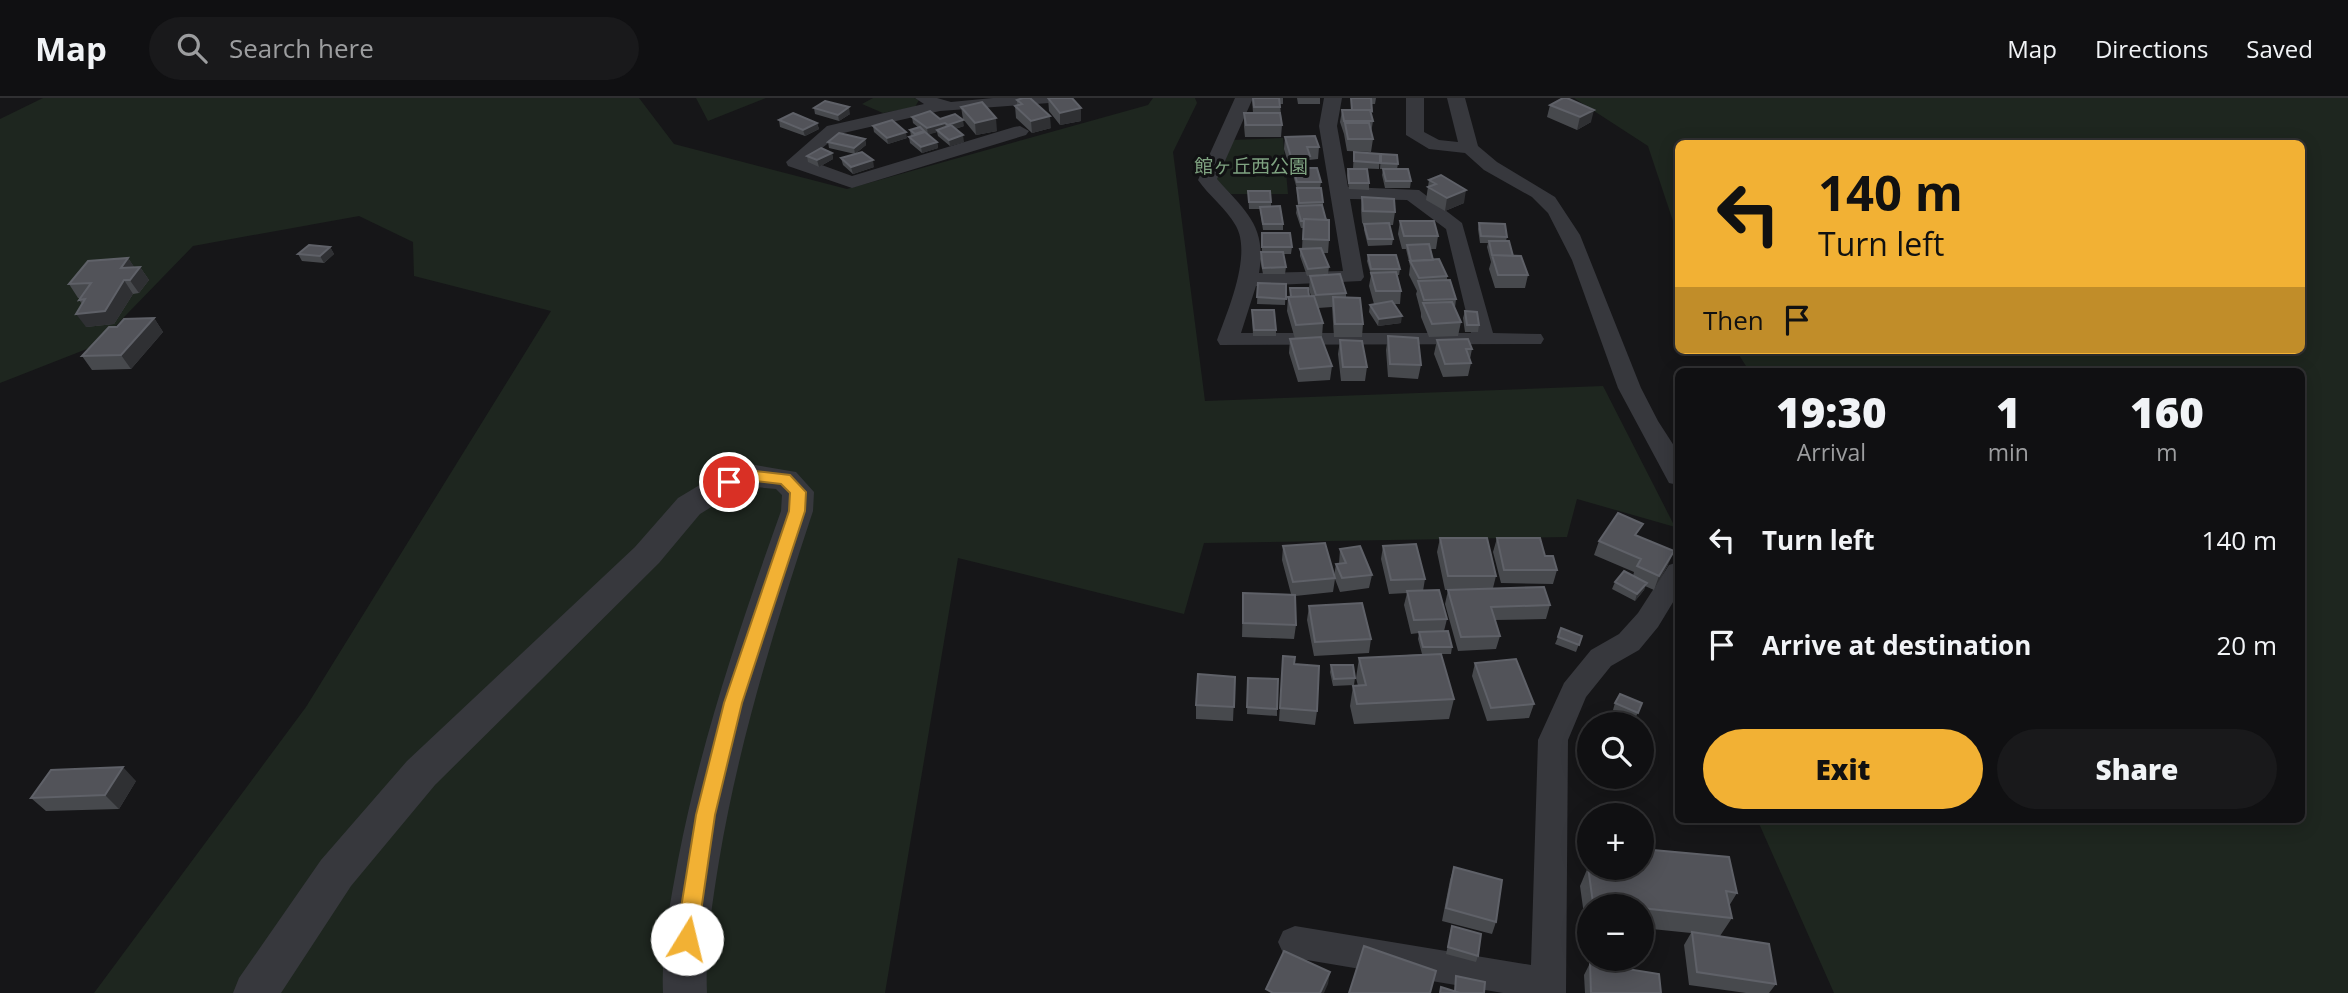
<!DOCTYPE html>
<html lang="en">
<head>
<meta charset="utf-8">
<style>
	body { margin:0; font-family:"Open Sans","Noto Sans JP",sans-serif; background:#19191b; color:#f1f3f6; height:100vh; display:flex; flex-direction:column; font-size:26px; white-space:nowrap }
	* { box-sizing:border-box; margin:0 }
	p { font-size:23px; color:#9c9d9f }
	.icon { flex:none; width:38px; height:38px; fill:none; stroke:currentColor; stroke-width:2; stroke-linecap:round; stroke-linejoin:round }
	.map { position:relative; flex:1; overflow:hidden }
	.drawer { position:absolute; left:1675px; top:270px; width:630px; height:455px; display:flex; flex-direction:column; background:#101012; border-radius:10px; box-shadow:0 4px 18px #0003,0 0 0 2px #303032 }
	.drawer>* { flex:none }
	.guide { position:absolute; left:1675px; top:42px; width:630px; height:214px; border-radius:10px; box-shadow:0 4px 18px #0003,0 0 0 2px #303032; background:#f2b134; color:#111; overflow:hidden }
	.buttons { position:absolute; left:1577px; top:614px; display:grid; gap:14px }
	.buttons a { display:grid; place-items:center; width:77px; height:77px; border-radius:50%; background:#101012; box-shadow:0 4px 18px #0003,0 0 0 2px #303032; font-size:35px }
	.pin { position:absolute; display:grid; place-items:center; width:60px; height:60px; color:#fff; margin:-30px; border:4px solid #fff; border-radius:50%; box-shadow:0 2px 7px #0007 }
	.me { position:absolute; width:77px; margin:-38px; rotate:9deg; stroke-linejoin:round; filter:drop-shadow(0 0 5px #0008) }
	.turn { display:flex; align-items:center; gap:24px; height:147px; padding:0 28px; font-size:32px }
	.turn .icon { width:91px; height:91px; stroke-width:2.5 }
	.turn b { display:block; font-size:49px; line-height:60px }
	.then { display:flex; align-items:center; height:66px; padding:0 28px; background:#0003; gap:14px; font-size:26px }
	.eta { display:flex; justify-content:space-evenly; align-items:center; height:119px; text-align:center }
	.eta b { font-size:42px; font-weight:800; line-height:49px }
	.action { display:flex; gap:14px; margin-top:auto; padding:14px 28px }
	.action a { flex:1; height:80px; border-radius:42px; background:#f2b134; color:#111; font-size:28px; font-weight:800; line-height:80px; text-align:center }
	.action a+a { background:#19191b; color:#f1f3f6 }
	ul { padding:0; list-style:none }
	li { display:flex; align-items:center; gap:21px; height:105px; padding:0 28px }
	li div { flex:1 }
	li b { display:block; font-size:26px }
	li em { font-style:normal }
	header { display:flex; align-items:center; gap:42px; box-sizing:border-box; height:98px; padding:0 35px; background:#101012; border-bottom:2px solid #303032 }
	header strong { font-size:33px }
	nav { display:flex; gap:38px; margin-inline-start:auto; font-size:24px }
	.search { width:490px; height:63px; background:#19191b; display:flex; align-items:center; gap:18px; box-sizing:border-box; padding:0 24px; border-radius:38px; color:#9c9d9f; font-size:26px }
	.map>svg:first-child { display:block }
	.green { fill:#1e261f }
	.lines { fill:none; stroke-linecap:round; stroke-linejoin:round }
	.minor { fill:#37383d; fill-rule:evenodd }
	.tertiary { fill:#37383d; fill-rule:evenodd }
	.wall { fill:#47494d }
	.shaded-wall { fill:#2f3033 }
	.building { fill:#525359; stroke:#5f6168; stroke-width:2 }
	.route { fill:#f2b134; stroke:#9d7322; stroke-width:2 }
	.labels { text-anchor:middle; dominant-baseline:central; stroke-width:6; stroke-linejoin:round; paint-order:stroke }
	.far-park-label { font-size:19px; fill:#7fa381; stroke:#111113 }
</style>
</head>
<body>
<header>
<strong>Map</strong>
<div class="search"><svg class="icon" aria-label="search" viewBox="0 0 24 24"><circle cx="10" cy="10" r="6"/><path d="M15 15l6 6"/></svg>Search here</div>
<nav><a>Map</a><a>Directions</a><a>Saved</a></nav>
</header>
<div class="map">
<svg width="2348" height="895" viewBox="0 0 2348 895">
	<rect width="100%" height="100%" fill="#161618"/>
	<path class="green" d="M43,0H639L674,46L847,91L1148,7L1153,0H1195L1197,5L1173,54L1205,303L1603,288L1675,429L1577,401L1567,439L1204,445L1184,516L958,460L885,895H94L306,609L551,213L414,178L413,144L359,118L193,148L97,247L0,285V21Z
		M696,0H766L708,23Z
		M873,0H914L919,2L915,9L883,15L862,6Z
		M1574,0H2348V895H1834L1757,721H2301V273H1749L1736,252H2301V46H1678V138L1648,48Z
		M1283,40L1288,96H1231L1214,81L1232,42Z"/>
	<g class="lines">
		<path class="minor" d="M915,0H937L951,4L993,0H1058L1049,5L940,13L839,36L808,62L852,78L1014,29L1020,28L1029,33L1026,37L852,90L788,68L786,64L827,28L924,6Z
			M1235,0H1253L1217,81C1246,114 1267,128 1259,175L1343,173L1319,28L1324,0H1342L1337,28L1348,89L1419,92L1462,125L1493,235L1541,236L1544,241L1541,246L1220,247L1217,242C1228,212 1252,157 1236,128C1226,110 1209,98 1198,82ZM1350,101L1407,102L1446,131L1471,235H1241L1256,188L1361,183L1364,179Z
			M1406,0H1424V34L1439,42L1458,44L1447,0H1465L1478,48L1497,64L1555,99L1580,137L1641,290L1658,323L1678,354V387L1669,385L1618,290L1572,162L1548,115L1532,99L1484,72L1465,55L1429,51L1406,37Z
			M1678,464V496L1658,529L1639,552L1611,568L1586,599L1568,642L1566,895H1503L1295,860L1283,855L1278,844L1283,833L1295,828L1531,867L1538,642L1564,585L1591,552L1619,536L1638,515L1669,467Z"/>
		<path class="tertiary" d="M755,367L796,374L814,394L813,413C775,528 739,643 719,763C712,806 705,851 707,895H663C661,850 670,806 678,762C701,643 740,528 781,413L782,397L776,391L755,389L739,392L700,416L659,465L435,687L351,788L281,895H233L239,880L321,762L407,663L635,449L678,400L718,376Z"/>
	</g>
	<path class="wall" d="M1048,0L1081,23L1060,27L1049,13Z
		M1252,0H1283V6H1280L1282,27L1281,39H1245L1244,28V15H1253Z
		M1297,0H1320V6H1298Z
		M1351,0H1376L1375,6H1372L1371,17L1373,23L1371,35L1373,41L1371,54L1347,53L1344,36L1340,24L1342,12H1351Z
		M1017,2L1051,30L1032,35L1016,20L1015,8L1017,7Z
		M1550,7L1591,24L1577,32L1547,19Z
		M961,9L997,33L976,37L963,21Z
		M814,10L850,16L839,23L815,16Z
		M912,19L940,21L964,28L955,31L964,44L950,48L938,38L937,34L928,36L937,44L938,50L922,55L910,45L909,39L911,38L910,32L919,30L913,25Z
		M779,22L817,25L819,31L805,38L780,29Z
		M873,28L907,40L888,46L874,34Z
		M1285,39L1319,49L1318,61L1309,62V70L1321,84L1320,90L1323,104V111L1329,142L1328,155H1323L1329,169L1328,176L1307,178L1300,158V151H1302L1303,130H1301L1296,115L1297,108H1298L1297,91L1293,77V71H1290L1284,51Z
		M865,41L866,47L855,56L874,69L853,76L843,67L841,60L855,56L829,50L828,44Z
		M1354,54L1380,56L1379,71L1353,70Z
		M832,55L833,61L819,69L808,64L807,58Z
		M1381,56L1398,66L1397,71L1411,83L1410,90H1385L1382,77L1383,71H1380Z
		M1348,71L1369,85V92L1349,91L1347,77Z
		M1429,82L1464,105L1445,113L1426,102Z
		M1248,93L1271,104V109L1283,126V132H1263L1260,111H1249Z
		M1362,99L1395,114L1393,127H1389L1393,141L1392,147L1368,148L1364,132V126L1362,125L1361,112Z
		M1400,123L1438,138L1436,151H1430L1433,162L1447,178V182L1456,201L1455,210L1461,224L1458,238L1429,239L1421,219V215L1416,196L1417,193L1409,177L1410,168L1406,151H1402L1398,136Z
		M1479,125L1507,139L1506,143L1513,158L1528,177L1525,190H1495L1489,171L1491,164L1487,149L1488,145H1480L1478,131Z
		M1262,135L1292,149L1291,156H1283L1286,169L1285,176H1263L1260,161L1261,154H1262Z
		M330,149L334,156L324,165L302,163L298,156Z
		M1368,157L1400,171L1399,177H1397L1401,193L1400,206H1394L1401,225L1378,228L1369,214L1370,207L1374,206L1369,188L1371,177L1367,163Z
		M128,160L134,169H140L149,182L139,195L133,196L114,226L86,229L82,206L79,202L81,200H78L69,186Z
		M1310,178L1346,195V200L1363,226L1362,239H1334L1332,209L1318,210L1323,225L1322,239L1295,241L1287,213L1288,199H1290V190L1311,198L1309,191Z
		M1258,185L1286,186L1285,207L1257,206Z
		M1252,212L1276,232V238H1253Z
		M1465,213L1479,227L1478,234H1465L1463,220Z
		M154,220L163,234L131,271L92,272L82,258L117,229Z
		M1388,238L1421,267L1418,281L1388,279L1386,252Z
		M1290,241L1332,268L1330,282L1298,284L1289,255Z
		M1340,242L1367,269L1365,283H1341L1338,256Z
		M1437,242L1472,251L1470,261L1471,265L1468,278L1443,279L1434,256Z
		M1638,438L1668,467L1654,492L1645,488L1644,492L1635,503L1612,491L1615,484L1633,478L1634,474L1594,457L1599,443Z
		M1440,440L1496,478L1493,490L1550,507L1546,521L1495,522L1500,538L1496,551L1458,553L1445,506L1448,492H1445L1437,454Z
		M1497,440L1545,458L1557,472L1553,486L1501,485L1493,454Z
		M1283,448L1334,478L1336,466H1339L1340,451L1372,477L1369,490L1340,494L1335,481L1333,494L1295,498L1296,527L1294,541L1242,539L1243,495L1291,496L1282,462Z
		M1383,448L1425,481L1423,493L1447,521L1444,533L1452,549L1451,556H1441L1454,601L1449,621L1354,626L1350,608L1353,588H1358L1356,580L1359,560L1422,556L1418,541L1419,535L1411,536L1404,507L1407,495L1389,496L1381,461Z
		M1309,508L1371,541L1369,555L1314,558L1307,522Z
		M1582,538L1576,554L1555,546L1558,539Z
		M1475,565L1534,606L1529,620L1487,623L1472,578Z
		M1294,566L1317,613L1315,627L1279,623L1282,572Z
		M1331,567L1355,580L1354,587L1333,588L1330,574Z
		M1235,579L1233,623L1196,621V607Z
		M1248,580L1277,611V618L1247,616Z
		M1615,605H1642L1635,621L1613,612Z
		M136,683L119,711L46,713L31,700Z
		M1454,769L1496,824L1492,836L1442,823L1450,782Z
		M1588,769L1604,771L1642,770L1737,795L1729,808L1732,820L1720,838L1705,836L1776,886L1769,895H1746L1689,887L1684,847L1691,835L1642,830V808H1589V824H1585L1580,788Z
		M1452,828L1478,858L1476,864L1446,856Z
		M1590,865L1661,895H1585L1584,877Z"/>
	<path class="shaded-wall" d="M849,9L850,16L839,23L838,17Z
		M1081,10V23L1060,27V15Z
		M1594,12L1591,24L1577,32L1580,19Z
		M1050,18L1051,30L1032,35L1031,23Z
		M996,20L997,33L976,37L975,25Z
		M963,22L964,28L949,33L948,27Z
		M817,25L819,31L805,38L803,32Z
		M945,25L946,31L937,32V34L928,37L927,30Z
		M906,34L907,40L888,46L887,40Z
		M963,37L964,44L950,48L949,42Z
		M865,41L866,47L855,56L854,50Z
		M937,44L938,50L922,55L921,49Z
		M832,55L833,61L819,69L817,62Z
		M873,62L874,69L853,76L851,69Z
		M1466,92L1464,105L1445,113L1447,100Z
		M330,149L334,156L324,165L320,158Z
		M128,160L137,173L140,169L149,182L139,195L121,170Z
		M124,182L133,196L114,226L86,229L76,216Z
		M1402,218L1401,225L1378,228L1379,221Z
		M154,220L163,234L131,271L121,257Z
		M1674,453L1668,467L1654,492L1659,478Z
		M1647,485L1644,492L1635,503L1637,496Z
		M123,669L136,683L119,711L105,697Z
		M1330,874L1328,886L1324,895H1320Z"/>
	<path class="building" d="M1023,0H1030L1050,18L1031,23L1015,8L1022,6L1017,2Z
		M1048,0H1072L1081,10L1060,15Z
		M1253,0H1279L1280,9H1254Z
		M1351,0H1371L1372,13L1370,12H1352Z
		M1563,0H1567L1594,12L1580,19L1550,7Z
		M825,3L849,9L838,17L814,10Z
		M982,4L996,20L975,25L961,9Z
		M1342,12H1370L1373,23H1344Z
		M930,13L940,21L955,16L963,22L948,27L945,25L927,30L912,19Z
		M793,15L817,25L803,32L779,22Z
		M1244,15H1280L1282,27H1246Z
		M892,22L906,34L887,40L873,28Z
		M1345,25H1369L1373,41H1348Z
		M951,27L963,37L949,42L937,32Z
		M920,29L924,33L915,36L910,32Z
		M925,34L937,44L921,49L909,39Z
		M839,35L865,41L854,50L828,44Z
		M1315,38L1319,49H1307L1310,58L1291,59L1285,39Z
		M821,50L832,55L817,62L807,58Z
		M862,54L873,62L851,69L841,60Z
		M1354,54L1380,56V65L1354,63Z
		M1381,56L1397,57L1398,66L1381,65Z
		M1293,70H1317L1321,84H1297Z
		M1348,71H1367L1369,85H1349Z
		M1383,71H1408L1411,83H1386Z
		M1441,77L1466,92L1447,100L1428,89L1436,86L1429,82Z
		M1297,90H1321L1323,104L1299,105Z
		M1248,93H1270L1271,104H1249Z
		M1362,99L1394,101L1395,114L1363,113Z
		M1322,107L1326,122L1304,121V123H1301L1297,108Z
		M1280,108L1283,126H1263L1260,109Z
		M1304,121L1329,122V142L1303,141Z
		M1400,123H1434L1438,138H1404Z
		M1389,125L1393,141H1368L1364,126Z
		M1479,125L1505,126L1507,139L1481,138Z
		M1262,135H1290L1292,149H1262Z
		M1489,143H1509L1513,158L1492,157Z
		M1429,146L1433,162L1411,163L1407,147Z
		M309,147L330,149L320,158L298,156Z
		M1321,150L1329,169L1308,171L1300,151Z
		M1261,154H1283L1286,169L1263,170Z
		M1368,157H1396L1400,171H1371Z
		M1492,157L1521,158L1528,177H1498Z
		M128,160L121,170L140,169L130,182H124L105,213L76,216L85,201L79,202L91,185L69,186L88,163Z
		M1439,161L1447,178L1419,180L1410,163Z
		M1396,174L1401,193H1376L1371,175Z
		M1340,176L1346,195L1316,197L1310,178Z
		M1450,182L1456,201L1424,202L1418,183Z
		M1258,185L1286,186V201L1257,199Z
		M1290,190H1308L1309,198L1291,199Z
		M1314,198L1323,225L1296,227L1288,199Z
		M1333,199L1360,200L1363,226H1335Z
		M1392,203L1402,218L1379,221L1370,207Z
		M1452,204L1461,224L1432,226L1423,205Z
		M1252,212H1274L1276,232H1254Z
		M1465,213L1477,214L1479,227H1467Z
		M154,220L121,257L82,258L109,229H117L124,221Z
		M1388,238L1418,240L1421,267L1390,266Z
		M1321,239L1332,268L1299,271L1290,241Z
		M1468,241L1472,251H1466L1471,265L1445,266L1437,242Z
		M1340,242L1362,243L1367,269H1343Z
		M1618,415L1643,426L1635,437L1674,453L1659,478L1637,468L1641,461L1599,443Z
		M1440,440H1487L1496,478H1448Z
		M1497,440H1540L1545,458H1553L1557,472H1504Z
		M1325,445L1335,480L1293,484L1283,448Z
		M1416,446L1425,481L1391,482L1383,448Z
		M1360,448L1372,477L1342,480L1336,466L1346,465L1340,451Z
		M1624,473L1647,485L1637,496L1615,484Z
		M1544,489L1550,507L1491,509L1500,538L1461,539L1448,492Z
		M1439,492L1447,521L1414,522L1407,493Z
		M1243,495L1295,497L1296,527L1243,525Z
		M1362,505L1371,541L1315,544L1309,508Z
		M1561,530L1582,538L1579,547L1558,539Z
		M1448,533L1452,549H1423L1419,534Z
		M1441,556L1454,601L1357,606L1353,588L1366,587L1359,560Z
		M1283,558L1295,559L1294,566L1319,568L1317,613L1280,610Z
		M1516,561L1534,606L1491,610L1475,565Z
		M1331,567H1353L1355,580L1334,581Z
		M1198,576L1235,579L1234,609L1196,607Z
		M1248,580L1278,581L1277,611L1247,609Z
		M1620,596L1642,605L1638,615L1615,605Z
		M123,669L105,697L31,700L51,672Z
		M1642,751L1729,759L1737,795L1726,793L1732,820L1642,810V808H1624L1593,805L1588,769L1616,772L1615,770H1642Z
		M1454,769L1502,782L1496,824L1446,810Z
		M1452,828L1481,836L1478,858L1448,849Z
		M1692,834L1769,846L1776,886L1697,874Z
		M1364,848L1436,873L1430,895H1349Z
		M1284,853L1330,874L1320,895H1273L1266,891Z
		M1590,865L1659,876L1661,895H1591Z
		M1456,878L1485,884L1484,895H1460L1455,894Z
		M1441,889L1460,895H1440Z"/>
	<path class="route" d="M755,373L790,377L806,394L805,413L742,605L715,717L697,841L694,847L687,850L679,847L676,841L696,717L724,605L789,413L790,395L781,386L755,383L729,389L721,384L724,381Z"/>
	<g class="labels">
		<g class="far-park-label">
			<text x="1251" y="68">館ヶ丘西公園</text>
		</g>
	</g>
</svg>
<div class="buttons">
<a><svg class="icon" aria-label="search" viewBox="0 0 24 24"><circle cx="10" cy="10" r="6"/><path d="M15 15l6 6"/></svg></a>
<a>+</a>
<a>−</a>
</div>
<div class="pin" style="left:729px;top:384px;background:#d93025"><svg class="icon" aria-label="arrive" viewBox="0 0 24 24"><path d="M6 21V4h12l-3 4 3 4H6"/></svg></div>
<svg class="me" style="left:687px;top:841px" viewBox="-20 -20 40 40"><circle r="19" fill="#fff"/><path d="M0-13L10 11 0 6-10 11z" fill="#f2b134"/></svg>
<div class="guide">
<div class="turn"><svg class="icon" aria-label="left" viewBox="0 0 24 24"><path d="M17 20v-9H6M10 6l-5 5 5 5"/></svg><div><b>140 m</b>Turn left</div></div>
<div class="then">Then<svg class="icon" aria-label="arrive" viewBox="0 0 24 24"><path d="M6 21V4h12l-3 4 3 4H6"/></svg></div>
</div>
<section class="drawer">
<div class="eta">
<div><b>19:30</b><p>Arrival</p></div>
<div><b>1</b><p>min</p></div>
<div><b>160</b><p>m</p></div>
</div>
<ul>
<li><svg class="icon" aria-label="left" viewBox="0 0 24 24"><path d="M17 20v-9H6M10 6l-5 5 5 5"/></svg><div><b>Turn left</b></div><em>140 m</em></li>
<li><svg class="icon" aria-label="arrive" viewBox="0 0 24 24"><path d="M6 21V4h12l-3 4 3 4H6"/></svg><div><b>Arrive at destination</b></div><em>20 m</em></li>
</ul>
<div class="action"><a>Exit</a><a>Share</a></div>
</section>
</div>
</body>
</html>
